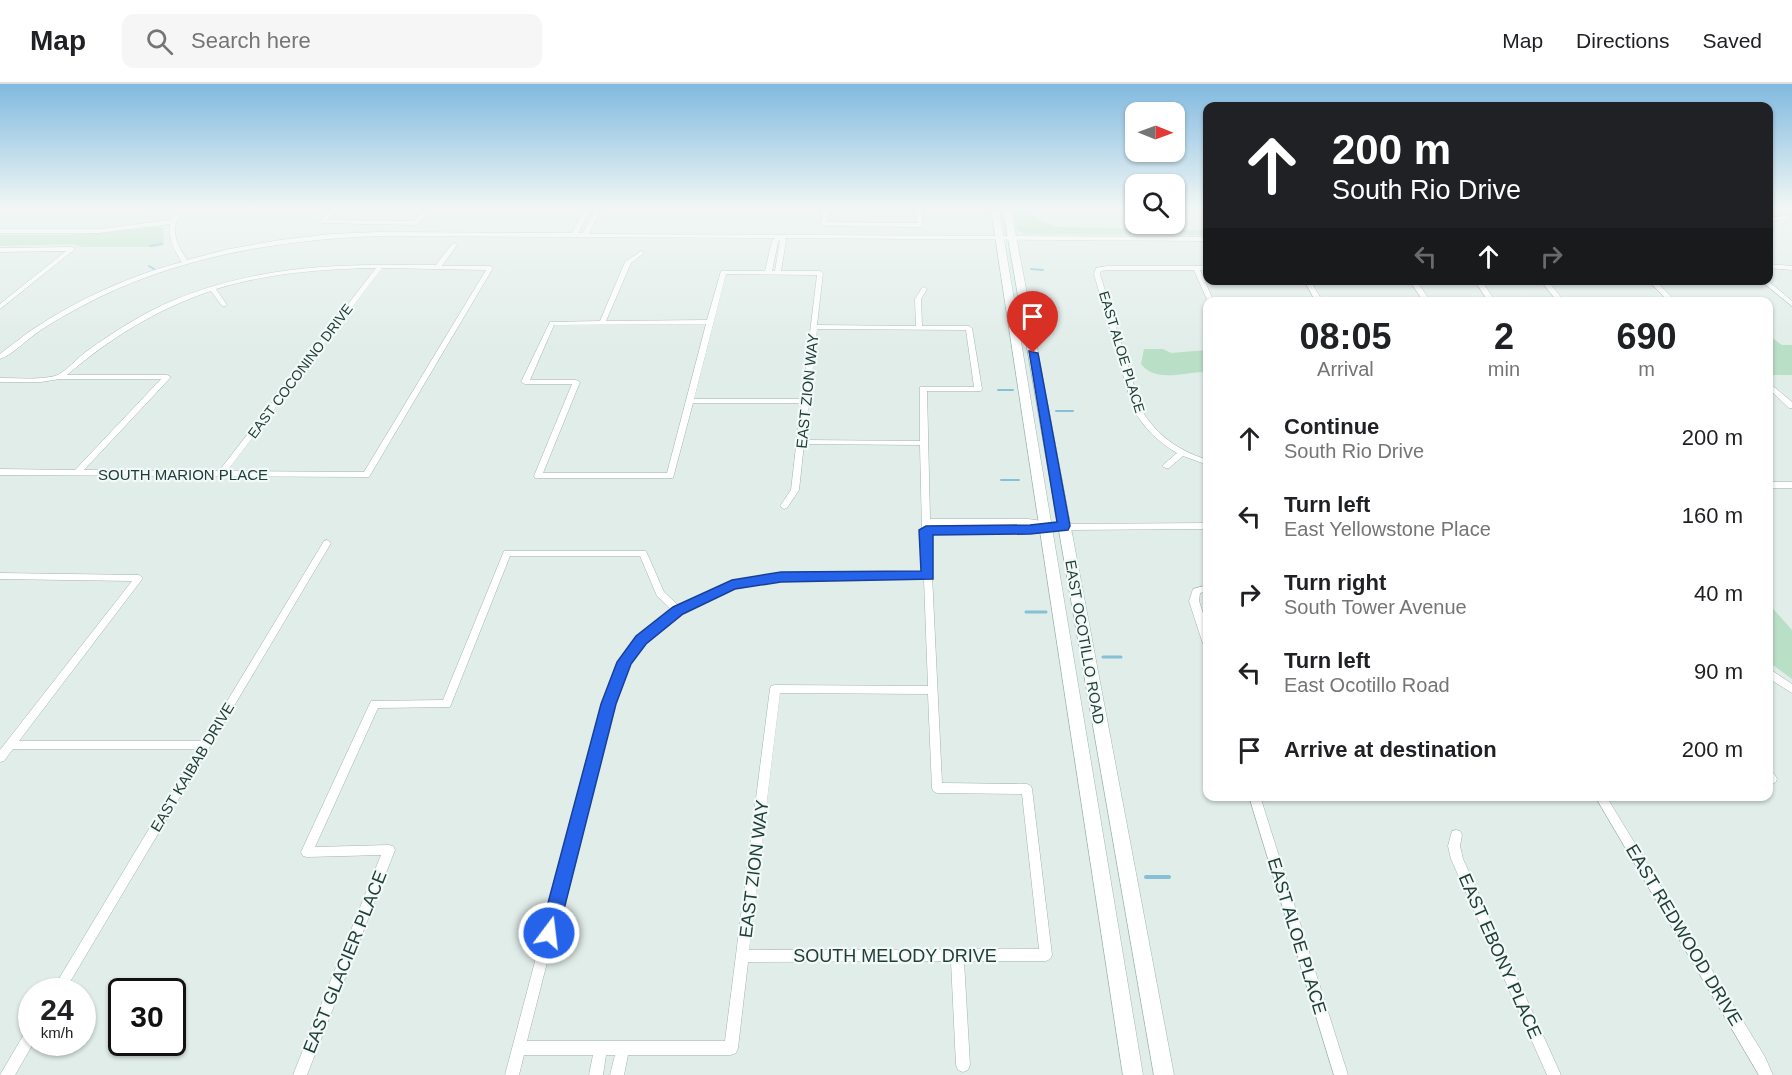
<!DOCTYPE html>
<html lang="en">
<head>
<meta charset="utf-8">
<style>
	body { margin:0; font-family:Helvetica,sans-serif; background:#f6f6f6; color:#202124; height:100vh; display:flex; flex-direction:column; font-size:22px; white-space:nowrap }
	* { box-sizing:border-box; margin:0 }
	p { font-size:20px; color:#757577 }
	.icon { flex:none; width:33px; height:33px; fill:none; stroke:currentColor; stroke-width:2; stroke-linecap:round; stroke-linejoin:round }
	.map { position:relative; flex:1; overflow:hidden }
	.panel { position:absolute; left:1203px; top:213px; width:570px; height:504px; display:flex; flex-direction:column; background:#fff; border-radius:12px; box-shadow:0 2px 4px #0004 }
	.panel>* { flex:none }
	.guide { position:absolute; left:1203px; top:18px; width:570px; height:183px; border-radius:12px; box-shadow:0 2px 4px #0004; background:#202124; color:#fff; overflow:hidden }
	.needle { width:39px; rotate:91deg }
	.buttons { position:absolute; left:1125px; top:18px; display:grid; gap:12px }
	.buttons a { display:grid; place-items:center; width:60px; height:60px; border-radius:12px; background:#fff; box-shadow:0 2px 4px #0004; font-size:30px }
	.speed { position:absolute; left:18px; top:894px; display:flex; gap:12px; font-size:30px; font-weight:700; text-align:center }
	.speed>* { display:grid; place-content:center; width:78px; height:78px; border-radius:50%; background:#fff; box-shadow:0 2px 4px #0004; line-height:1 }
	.speed small { font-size:15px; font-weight:400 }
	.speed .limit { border:3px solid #111; border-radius:9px; background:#fff; color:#111 }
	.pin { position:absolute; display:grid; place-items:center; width:51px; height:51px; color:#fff; margin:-62px -26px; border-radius:50% 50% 50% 0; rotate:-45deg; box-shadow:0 0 6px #0007 }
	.pin .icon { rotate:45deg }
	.me { position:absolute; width:66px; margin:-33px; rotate:15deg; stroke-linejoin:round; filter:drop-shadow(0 0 4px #0008) }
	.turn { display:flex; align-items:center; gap:21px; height:126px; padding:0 30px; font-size:27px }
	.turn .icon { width:78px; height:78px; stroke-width:2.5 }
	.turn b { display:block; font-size:42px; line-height:51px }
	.lanes { display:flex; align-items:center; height:57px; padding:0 30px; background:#0003; justify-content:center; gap:30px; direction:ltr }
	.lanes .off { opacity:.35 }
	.eta { display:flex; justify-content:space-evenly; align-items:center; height:102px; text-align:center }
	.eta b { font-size:36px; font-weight:700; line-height:42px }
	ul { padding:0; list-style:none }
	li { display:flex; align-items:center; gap:18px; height:78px; padding:0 30px }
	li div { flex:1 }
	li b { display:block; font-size:22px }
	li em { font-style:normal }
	header { display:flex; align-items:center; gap:36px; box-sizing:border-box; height:84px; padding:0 30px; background:#fff; border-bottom:2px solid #e0e0e0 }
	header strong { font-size:28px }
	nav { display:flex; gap:33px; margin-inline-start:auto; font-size:21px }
	.search { width:420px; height:54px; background:#f6f6f6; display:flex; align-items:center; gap:15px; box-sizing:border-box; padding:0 21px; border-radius:12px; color:#757577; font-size:22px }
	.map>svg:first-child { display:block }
	.green { fill:#b9dfc7 }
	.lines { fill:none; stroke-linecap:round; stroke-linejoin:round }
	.stream-far2 { stroke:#86c0d5; stroke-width:2 }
	.stream-far1 { stroke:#86c0d5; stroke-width:3 }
	.stream { stroke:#86c0d5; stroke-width:4 }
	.street-casing { stroke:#a3b5b1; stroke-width:1 }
	.secondary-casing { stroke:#9fb9b2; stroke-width:1 }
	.street { fill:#fff; fill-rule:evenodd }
	.secondary { fill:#fff; fill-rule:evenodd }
	.route { fill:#2563eb; stroke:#184099; stroke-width:1.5 }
	.labels { text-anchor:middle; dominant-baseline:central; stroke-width:4.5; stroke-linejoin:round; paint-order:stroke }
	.far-street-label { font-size:14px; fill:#203e39; stroke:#f2f9f6 }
	.street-label { font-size:15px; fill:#203e39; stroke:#f2f9f6 }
	.near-street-label { font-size:18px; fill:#203e39; stroke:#f2f9f6 }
</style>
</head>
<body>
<header>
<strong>Map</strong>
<div class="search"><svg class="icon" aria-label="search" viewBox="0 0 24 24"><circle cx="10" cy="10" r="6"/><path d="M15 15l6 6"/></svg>Search here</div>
<nav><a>Map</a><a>Directions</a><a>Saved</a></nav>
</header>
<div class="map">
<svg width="1792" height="991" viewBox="0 0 1792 991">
	<rect width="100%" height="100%" fill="#e1ede9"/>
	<path class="green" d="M1012,125H1032L1035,134L1058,143L1207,146V151L1024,150L1017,146Z
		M157,143L163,144L164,161L152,163H82L73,160L0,162V151H69Z
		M1768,251L1782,261H1792V291H1769Z
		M1144,265H1163L1171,269L1207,266V288C1187,287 1156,300 1141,280Z
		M1768,519L1792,546V595L1769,578Z"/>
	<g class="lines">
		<path class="stream-far2" d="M150,162L162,160
			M149,182L154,185
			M1031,185L1043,186
			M998,306H1013
			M1056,327H1073
			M1001,396H1019"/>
		<path class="stream-far1" d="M1026,528H1046
			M1103,573H1121"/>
		<path class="stream" d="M1146,793H1169"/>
		<g class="street-casing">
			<path id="street" d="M176,125H182C170,145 175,158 187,176L229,165L280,156L330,150L378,148L572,149L585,125H591L578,149H583L595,125H601L589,150L1208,153V157L785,154L786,157L781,187H820L823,189L817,241L916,242L915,215L922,204L924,203L927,205L921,215L922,242H969L972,244L982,305L981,307H927L930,435H1028L1064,440L1208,439V445L1064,446L1047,443L1046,445L1030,449H930L942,699L1027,700L1031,702L1032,705L1052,871L1050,875L1046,877H964L970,981L968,986L963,988L958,986L956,981L951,877L748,878L738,964L736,969L731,971H628L624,991H610L615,971H606L603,991H589L593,971H524L519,991H505L603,620L622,575L638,553L672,526L657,512L640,472H510L450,623L378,624L315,763L389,761L393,762L395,766L307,991H293L381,771L307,773L303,772L301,768L371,617L443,616L504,467H646L664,508L679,522L729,499L781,490L923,489L920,361L804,360L799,406L787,424L784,425L780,422L791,406L801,319H693L673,394H535L534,392L572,300H525L521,298L550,238L600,237L625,178L641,167L644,169L643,170L631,179L606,237L707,236L721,187H765L772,157L775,154L378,152C277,156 174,173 84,221C69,229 54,237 41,246C27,255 15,269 0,275V270C12,261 25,250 38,242C81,214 132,191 182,178C174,166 168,154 170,140L99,149H0V145H99L171,136ZM780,156L775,187H772L778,158ZM726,190L817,191L802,315H694ZM706,240L667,389H543L580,298L576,296H530L554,241ZM817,245L966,246L974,303H920V357L805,356ZM930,441H1028L1035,442L1030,443H930ZM924,495L928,602L775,601L771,602L770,605L725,957H527L613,620L629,579L644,559L681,528L734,504L781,496ZM780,609L928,610L932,704L933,707L937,709L1022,710L1039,865L749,866Z
				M331,125H337L327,136L414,137L424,125H430L418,140L416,141L320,139V137Z
				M823,125H829L827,138L917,139L916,125H922L923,141L920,143L824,142L821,140Z
				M1080,125H1136V127H1083Z
				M1788,131L1791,133L1790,134L1768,138V134Z
				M454,159L457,161L442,182H490L493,184L369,393L0,391V385L75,386L161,295H60L41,298H0V294C18,294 37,296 55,292C65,289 78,273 87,267C115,247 143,229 174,216C263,180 342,180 436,181L452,160ZM376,184L219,387L84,386L171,293L167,291H67C110,254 157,225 211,207L222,222H226L227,221L216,205C269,189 321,185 376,184ZM382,184L486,186L364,388L227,387Z
				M0,164L72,163L75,165L0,225V220L66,167L0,168Z
				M1768,180L1792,182V186L1768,184Z
				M1107,182H1208V186H1200L1214,218H1208L1194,186H1107L1101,187L1100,190L1141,325C1156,351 1179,367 1208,376V381L1183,372L1169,384H1166L1162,382L1177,369C1158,358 1144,344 1133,325L1094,190L1096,184Z
				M1304,196H1310L1323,218H1316Z
				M1409,196H1416L1431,218H1424Z
				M1474,196H1481L1496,218H1489Z
				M1540,196H1547L1565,218H1558Z
				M1648,196H1655L1676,218H1669Z
				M1760,196H1767L1792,217V222Z
				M1768,298L1792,318V324H1789L1768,304Z
				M1768,398H1792V404H1768Z
				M327,456L331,459L64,908H51L197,665H13L4,677L0,678V666L132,497L0,495V489L139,491L143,494L19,657H203L324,457Z
				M1208,501V507L1200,509L1199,517L1208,544V563L1203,560L1189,517L1193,505Z
				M1768,584L1792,600V609L1768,594Z
				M1768,686C1773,687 1775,691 1777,695L1776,698L1772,700L1768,698Z
				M1249,712H1260L1348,991H1334Z
				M1595,712H1606L1765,973L1773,991H1759Z
				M1456,746L1460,747L1462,751L1460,762L1463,775L1561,991H1547L1451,775L1448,762L1452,747Z
				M32,944V958H34L15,991H0L27,945Z"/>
		</g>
		<g class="secondary-casing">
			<path id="secondary" d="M991,125H999L1143,991H1123Z
				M1003,125H1011L1174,991H1154Z"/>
		</g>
		<use href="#street" class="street"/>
		<use href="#secondary" class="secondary"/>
	</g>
	<linearGradient id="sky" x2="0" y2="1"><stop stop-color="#81b9e0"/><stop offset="0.47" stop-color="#f2f7f5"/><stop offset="1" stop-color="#f2f7f5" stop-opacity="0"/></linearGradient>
	<rect width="1792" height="264" fill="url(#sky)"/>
	<path class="route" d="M1029,267L1038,269L1070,442L1068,446L1030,450L933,451V495L781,498L735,505L683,530L646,560L631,580L616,620L558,849L555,855L549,858L542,855L540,849L601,620L617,578L636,552L673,523L732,496L781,488L921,487L919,446L926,442L1030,441L1057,438Z"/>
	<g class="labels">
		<g class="far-street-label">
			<text transform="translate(1122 268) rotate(73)">EAST ALOE PLACE</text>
			<text transform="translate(300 287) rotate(-53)">EAST COCONINO DRIVE</text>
		</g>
		<g class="street-label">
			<text transform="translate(807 307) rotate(-84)">EAST ZION WAY</text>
			<text x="183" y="390">SOUTH MARION PLACE</text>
			<text transform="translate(1085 558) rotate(80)">EAST OCOTILLO ROAD</text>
			<text transform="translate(192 683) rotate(-59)">EAST KAIBAB DRIVE</text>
		</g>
		<g class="near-street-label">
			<text transform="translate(754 785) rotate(-83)">EAST ZION WAY</text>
			<text transform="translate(1684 851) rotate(59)">EAST REDWOOD DRIVE</text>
			<text transform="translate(1297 852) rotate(73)">EAST ALOE PLACE</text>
			<text x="895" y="872">SOUTH MELODY DRIVE</text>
			<text transform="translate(1500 872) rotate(66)">EAST EBONY PLACE</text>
			<text transform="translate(345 878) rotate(-68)">EAST GLACIER PLACE</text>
		</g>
	</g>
</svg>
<div class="buttons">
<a><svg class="needle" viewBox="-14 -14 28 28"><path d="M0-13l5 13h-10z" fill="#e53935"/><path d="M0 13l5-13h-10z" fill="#757577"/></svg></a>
<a><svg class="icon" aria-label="search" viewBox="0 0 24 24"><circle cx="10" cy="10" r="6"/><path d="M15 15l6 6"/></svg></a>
</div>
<div class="speed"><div>24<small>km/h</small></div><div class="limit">30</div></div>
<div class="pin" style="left:1033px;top:269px;background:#d93025"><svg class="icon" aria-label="arrive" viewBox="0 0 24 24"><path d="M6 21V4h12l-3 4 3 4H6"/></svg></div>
<svg class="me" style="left:549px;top:849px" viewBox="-20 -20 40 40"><circle r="17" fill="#2563eb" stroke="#fff" stroke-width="3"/><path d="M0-11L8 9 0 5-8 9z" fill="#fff"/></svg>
<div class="guide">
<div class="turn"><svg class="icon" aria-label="ahead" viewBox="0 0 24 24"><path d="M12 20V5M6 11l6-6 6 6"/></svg><div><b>200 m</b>South Rio Drive</div></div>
<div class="lanes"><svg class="icon off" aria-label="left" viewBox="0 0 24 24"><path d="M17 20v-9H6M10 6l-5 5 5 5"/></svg><svg class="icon" aria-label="ahead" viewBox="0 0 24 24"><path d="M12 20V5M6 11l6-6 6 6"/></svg><svg class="icon off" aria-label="right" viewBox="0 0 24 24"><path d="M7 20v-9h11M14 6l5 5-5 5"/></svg></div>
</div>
<section class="panel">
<div class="eta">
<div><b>08:05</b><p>Arrival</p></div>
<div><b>2</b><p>min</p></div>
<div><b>690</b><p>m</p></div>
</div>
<ul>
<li><svg class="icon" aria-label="ahead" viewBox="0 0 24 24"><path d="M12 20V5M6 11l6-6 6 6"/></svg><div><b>Continue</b><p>South Rio Drive</p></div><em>200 m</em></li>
<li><svg class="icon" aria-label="left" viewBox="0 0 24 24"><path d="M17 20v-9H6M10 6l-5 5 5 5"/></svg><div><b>Turn left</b><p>East Yellowstone Place</p></div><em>160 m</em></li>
<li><svg class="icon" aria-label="right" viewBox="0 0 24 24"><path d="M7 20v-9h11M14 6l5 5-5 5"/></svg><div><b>Turn right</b><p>South Tower Avenue</p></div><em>40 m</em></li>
<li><svg class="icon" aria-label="left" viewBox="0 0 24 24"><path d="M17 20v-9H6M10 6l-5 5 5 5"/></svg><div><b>Turn left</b><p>East Ocotillo Road</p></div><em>90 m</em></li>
<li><svg class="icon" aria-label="arrive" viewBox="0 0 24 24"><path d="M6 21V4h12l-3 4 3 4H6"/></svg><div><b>Arrive at destination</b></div><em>200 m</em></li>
</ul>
</section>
</div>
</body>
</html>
